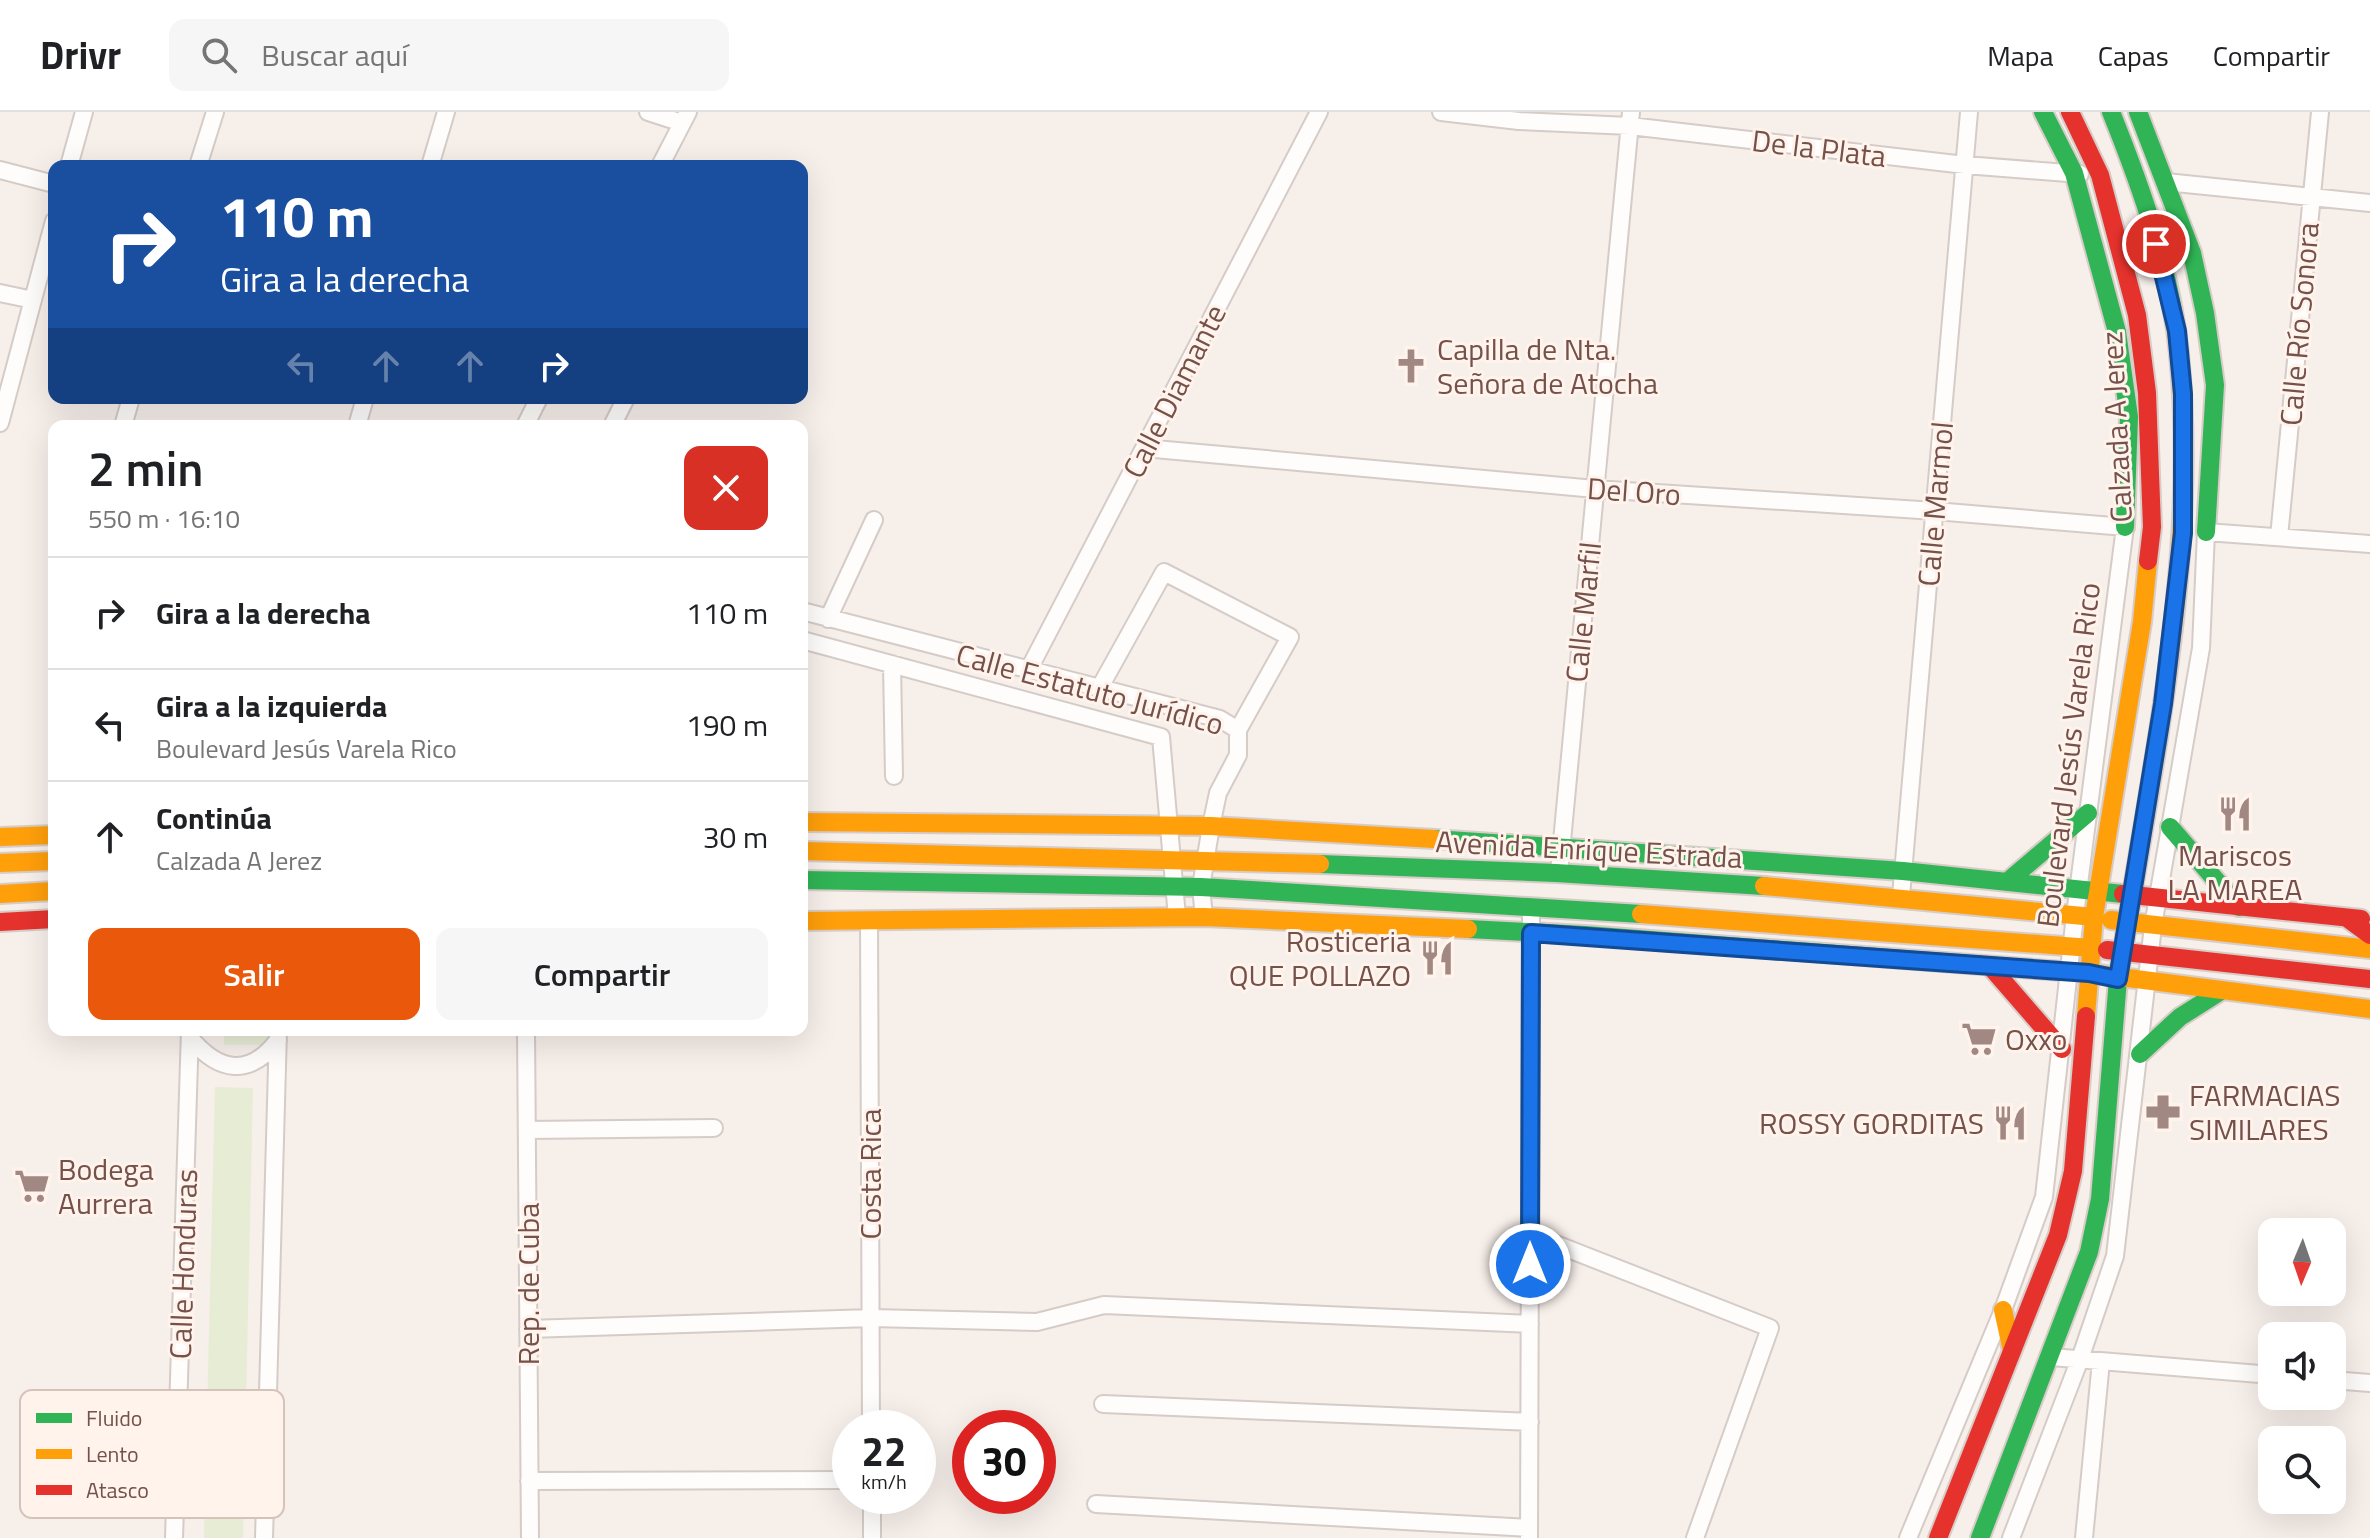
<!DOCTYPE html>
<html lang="es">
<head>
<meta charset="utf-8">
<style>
	body { margin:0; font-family:"Titillium Web",sans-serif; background:#f6f6f6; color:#202124; height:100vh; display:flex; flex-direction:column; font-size:30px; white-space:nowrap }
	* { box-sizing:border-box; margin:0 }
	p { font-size:26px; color:#757577 }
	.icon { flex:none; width:44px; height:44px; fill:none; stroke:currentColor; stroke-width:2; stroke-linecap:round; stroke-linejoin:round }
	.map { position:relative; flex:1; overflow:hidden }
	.sheet { position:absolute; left:48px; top:308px; width:760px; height:616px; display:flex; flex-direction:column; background:#fff; border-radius:16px; box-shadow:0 8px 32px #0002 }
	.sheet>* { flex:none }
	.top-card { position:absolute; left:48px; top:48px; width:760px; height:244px; border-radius:16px; box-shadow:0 8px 32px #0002; background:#1a4fa0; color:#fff; overflow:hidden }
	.needle { width:52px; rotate:182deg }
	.tools { position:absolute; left:2258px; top:1106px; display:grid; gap:16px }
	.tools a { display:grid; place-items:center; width:88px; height:88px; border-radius:16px; background:#fff; box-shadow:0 8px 32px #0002; font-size:40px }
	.speed { position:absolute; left:832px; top:1298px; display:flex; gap:16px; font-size:40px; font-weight:700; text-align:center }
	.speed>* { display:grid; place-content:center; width:104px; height:104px; border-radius:50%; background:#fff; box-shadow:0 8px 32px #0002; line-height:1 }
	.speed small { font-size:20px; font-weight:400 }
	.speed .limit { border:12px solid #d22; background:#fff; color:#111 }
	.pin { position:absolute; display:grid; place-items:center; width:68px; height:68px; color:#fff; margin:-34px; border:4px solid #fff; border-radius:50%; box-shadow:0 2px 8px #0007 }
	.me { position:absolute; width:88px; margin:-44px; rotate:0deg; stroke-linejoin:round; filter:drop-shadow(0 0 6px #0008) }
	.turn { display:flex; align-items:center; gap:28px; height:168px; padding:0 40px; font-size:36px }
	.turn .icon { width:104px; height:104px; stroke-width:2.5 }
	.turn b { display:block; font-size:56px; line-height:68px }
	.lanes { display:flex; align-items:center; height:76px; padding:0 40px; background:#0003; justify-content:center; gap:40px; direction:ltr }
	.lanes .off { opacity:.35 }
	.round { display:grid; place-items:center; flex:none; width:84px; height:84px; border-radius:16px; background:#f6f6f6 }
	.head { display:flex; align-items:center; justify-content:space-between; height:136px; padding:0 40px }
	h1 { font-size:48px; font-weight:600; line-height:60px }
	.action { display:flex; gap:16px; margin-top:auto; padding:16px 40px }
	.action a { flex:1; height:92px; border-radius:16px; background:#ea580c; color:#fff; font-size:32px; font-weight:600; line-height:92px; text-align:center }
	.action a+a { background:#f6f6f6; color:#202124 }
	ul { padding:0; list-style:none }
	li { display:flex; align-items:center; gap:24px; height:112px; padding:0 40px; border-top:2px solid #e0e0e0 }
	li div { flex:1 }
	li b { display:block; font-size:30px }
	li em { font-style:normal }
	header { display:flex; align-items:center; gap:48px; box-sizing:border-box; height:112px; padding:0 40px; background:#fff; border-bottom:2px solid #e0e0e0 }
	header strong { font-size:38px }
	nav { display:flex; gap:44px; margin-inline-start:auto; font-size:28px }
	.search { width:560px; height:72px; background:#f6f6f6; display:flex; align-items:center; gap:20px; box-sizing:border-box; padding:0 28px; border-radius:16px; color:#757577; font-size:30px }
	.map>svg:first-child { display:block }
	.green { fill:#e7ecd5 }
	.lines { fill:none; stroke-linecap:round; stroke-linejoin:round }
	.street-casing { stroke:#d5cbc7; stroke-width:20 }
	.fast-casing { stroke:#d7ccc8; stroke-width:22 }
	.slow-casing { stroke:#d7ccc8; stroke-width:22 }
	.jam-casing { stroke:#d7ccc8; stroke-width:22 }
	.street { stroke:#fefdfc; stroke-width:16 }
	.fast { stroke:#30b455; stroke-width:18 }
	.slow { stroke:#ff9f0a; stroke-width:18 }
	.jam { stroke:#e5322d; stroke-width:18 }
	.route-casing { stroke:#114b97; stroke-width:20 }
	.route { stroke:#1a73e8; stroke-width:14 }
	.labels { text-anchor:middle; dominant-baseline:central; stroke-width:6; stroke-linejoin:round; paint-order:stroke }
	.street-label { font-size:30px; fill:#74514a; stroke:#fff3eb }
	.poi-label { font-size:30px; fill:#74514a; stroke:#fff3eb; text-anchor:start }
	.key { fill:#fff3eb; stroke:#d5c2bb; stroke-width:2 }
	.key-label { font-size:22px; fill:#74514a }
</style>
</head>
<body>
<header>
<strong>Drivr</strong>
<div class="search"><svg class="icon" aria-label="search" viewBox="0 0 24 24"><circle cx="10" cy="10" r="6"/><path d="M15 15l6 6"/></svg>Buscar aquí</div>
<nav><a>Mapa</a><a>Capas</a><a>Compartir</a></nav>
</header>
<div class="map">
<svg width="2370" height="1426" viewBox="0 0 2370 1426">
	<rect width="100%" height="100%" fill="#f7efea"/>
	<path class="green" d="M224,918H267V933H224Z
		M215,975L253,976L243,1426H204Z"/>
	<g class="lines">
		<g class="street-casing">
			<path id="street" d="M648,0L682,11
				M1441,0L1519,9L1630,14L1965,53L2080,62
				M69,54L84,0
				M198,54L215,0
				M430,54L446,0
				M660,54L688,0
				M0,58L54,72
				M2166,70L2370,91
				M0,181L33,188
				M0,311L54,109
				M123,314L131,286
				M357,314L365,286
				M525,314L539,286
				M612,314L626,286
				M1144,336L1595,377L1935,399L2125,415L2075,803L2044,1085L2003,1198L1908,1426
				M2279,425L2320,0
				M802,499L1220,607L1238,618V643L1218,681L1211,714L1201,775L1204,805
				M828,507L874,408
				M802,528L1161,625L1177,805
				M892,552L894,664
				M1028,559L1319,0
				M1099,577L1164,460L1290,525L1238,618
				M1559,761L1631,0
				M1901,784L1969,0
				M869,808L871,1316
				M526,918L530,1426
				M190,926C219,960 249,966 278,928
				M527,1018L714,1016
				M1530,1122L1770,1216L1695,1426
				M528,1217L871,1206L1037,1210L1104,1193L1530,1212
				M2051,1245L2272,1263
				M2332,1268L2370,1271
				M1103,1292L1530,1310
				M529,1369L850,1368
				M872,1384V1426
				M1096,1392L1529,1416
				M174,1426L190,918
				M264,1426L278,918
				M1529,1426L1531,795
				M2011,1426L2080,1247L2115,1144L2153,814L2201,536L2206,420L2370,432
				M2084,1426L2101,1249"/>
		</g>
		<g class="fast-casing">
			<path id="fast" d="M2043,0L2074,61L2117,220L2129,305L2125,415
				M2111,0C2142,77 2171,159 2179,242
				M2138,0L2192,141L2205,201L2215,273L2206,420
				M2170,715L2239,795
				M1434,727L1903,759L2123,782
				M1320,752L1556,761L1764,774
				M802,768L1201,775L1641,802
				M2007,770L2088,701
				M1468,817L1585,823L2089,861
				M2140,942L2180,905L2221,879
				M1980,1426L2089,1140L2100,1087L2118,867L2125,825"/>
		</g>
		<g class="slow-casing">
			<path id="slow" d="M802,710L1211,714L1434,727
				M0,725L54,723
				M802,739L1320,752
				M0,751L54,749
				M1764,774L2094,805
				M0,782L54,779
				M1641,802L2091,836
				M2111,808L2370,837
				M802,809L1204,805L1468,817
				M2125,825C2156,633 2198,437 2179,242
				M2089,861L2370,897
				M2086,904L2094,805L2142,510L2148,449
				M2003,1198L2012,1239"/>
		</g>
		<g class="jam-casing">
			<path id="jam" d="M2070,0L2100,63L2137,203L2147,281L2152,415L2148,449
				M2123,782L2361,807
				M2347,806L2370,823
				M0,810L54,807
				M2107,838L2370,867
				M1990,854L2062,937
				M1938,1426L2058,1123L2073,1059L2086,904"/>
		</g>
		<use href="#street" class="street"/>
		<use href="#fast" class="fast"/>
		<use href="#slow" class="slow"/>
		<use href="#jam" class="jam"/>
	</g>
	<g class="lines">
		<g class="route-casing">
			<path id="route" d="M1530,1152L1531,821L2089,861L2118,867L2163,592L2183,421V282L2177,219L2156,132"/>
		</g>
		<use href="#route" class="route"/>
	</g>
	<defs>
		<g id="church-bare" transform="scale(2.76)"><path d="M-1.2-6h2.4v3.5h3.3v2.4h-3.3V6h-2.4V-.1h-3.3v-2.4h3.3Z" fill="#a28882" stroke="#fff3eb" stroke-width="2.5" paint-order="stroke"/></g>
		<g id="restaurant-bare" transform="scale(2.76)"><path d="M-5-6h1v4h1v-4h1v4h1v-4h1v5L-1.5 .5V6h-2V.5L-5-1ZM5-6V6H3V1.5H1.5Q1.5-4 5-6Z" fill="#a28882" stroke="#fff3eb" stroke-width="2.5" paint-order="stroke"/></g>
		<g id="supermarket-bare" transform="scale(2.76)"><path d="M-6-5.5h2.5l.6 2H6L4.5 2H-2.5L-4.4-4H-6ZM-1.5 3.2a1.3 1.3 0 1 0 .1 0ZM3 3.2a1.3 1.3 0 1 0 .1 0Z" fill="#a28882" stroke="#fff3eb" stroke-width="2.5" paint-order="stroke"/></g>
		<g id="pharmacy-bare" transform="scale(2.76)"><path d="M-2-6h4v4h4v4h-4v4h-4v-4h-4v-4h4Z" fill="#a28882" stroke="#fff3eb" stroke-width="2.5" paint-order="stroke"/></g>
	</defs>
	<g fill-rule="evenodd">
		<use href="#church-bare" x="1411" y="254"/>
		<use href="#restaurant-bare" x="2235" y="702"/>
		<use href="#restaurant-bare" x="1437" y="846"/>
		<use href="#supermarket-bare" x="1979" y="927"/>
		<use href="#pharmacy-bare" x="2163" y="1000"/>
		<use href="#restaurant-bare" x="2010" y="1011"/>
		<use href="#supermarket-bare" x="32" y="1074"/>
	</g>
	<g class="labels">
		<g class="street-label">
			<text transform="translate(1819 36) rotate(7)">De la Plata</text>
			<text transform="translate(2299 212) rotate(-85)">Calle Río Sonora</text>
			<text transform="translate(1174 279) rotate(-63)">Calle Diamante</text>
			<text transform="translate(2116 315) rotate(-93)">Calzada A Jerez</text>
			<text transform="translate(1634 379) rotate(4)">Del Oro</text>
			<text transform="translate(1935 392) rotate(-85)">Calle Marmol</text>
			<text transform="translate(1583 500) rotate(-84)">Calle Marfil</text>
			<text transform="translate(1090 577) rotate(15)">Calle Estatuto Jurídico</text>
			<text transform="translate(2068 643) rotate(-83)">Boulevard Jesús Varela Rico</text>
			<text transform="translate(1589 737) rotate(3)">Avenida Enrique Estrada</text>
			<text transform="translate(870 1062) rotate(-90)">Costa Rica</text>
			<text transform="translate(183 1152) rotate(-88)">Calle Honduras</text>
			<text transform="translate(528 1172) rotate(-90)">Rep. de Cuba</text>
		</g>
		<g class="poi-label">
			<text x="1437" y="237">Capilla de Nta.<tspan x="1437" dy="34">Señora de Atocha</tspan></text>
			<text x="2235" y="743" text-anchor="middle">Mariscos<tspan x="2235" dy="34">LA MAREA</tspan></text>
			<text x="1411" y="829" text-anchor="end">Rosticeria<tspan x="1411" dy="34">QUE POLLAZO</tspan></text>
			<text x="2005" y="927">Oxxo</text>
			<text x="2189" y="983">FARMACIAS<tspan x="2189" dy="34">SIMILARES</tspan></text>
			<text x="1984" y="1011" text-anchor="end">ROSSY GORDITAS</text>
			<text x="58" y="1057">Bodega<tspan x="58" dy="34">Aurrera</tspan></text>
		</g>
	</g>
	<rect x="20" y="1278" width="264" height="128" rx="12" class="key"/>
	<rect x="36" y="1301" width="36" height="10" fill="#30b455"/>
	<rect x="36" y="1337" width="36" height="10" fill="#ff9f0a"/>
	<rect x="36" y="1373" width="36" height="10" fill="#e5322d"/>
	<g class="key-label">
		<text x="86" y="1314">Fluido</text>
		<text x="86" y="1350">Lento</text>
		<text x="86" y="1386">Atasco</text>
	</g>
</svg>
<div class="tools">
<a><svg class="needle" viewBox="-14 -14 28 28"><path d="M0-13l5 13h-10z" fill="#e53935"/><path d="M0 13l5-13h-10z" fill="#757577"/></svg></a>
<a><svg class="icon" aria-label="sound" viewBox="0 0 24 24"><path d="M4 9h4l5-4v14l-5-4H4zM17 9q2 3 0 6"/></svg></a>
<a><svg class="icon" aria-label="search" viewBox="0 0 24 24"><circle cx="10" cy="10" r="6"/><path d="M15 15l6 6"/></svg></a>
</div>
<div class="speed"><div>22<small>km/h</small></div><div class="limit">30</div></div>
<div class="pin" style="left:2156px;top:132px;background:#d93025"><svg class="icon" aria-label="arrive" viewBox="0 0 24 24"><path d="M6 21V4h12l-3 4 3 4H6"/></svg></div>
<svg class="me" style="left:1530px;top:1152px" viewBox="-20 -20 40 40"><circle r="17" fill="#1a73e8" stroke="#fff" stroke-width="3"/><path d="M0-11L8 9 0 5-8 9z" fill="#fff"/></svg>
<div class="top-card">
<div class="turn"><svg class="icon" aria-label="right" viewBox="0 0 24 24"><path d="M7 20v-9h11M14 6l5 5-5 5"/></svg><div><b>110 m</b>Gira a la derecha</div></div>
<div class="lanes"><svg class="icon off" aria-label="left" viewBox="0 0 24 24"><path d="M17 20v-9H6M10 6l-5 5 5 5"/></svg><svg class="icon off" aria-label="ahead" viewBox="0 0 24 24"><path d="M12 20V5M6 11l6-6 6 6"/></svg><svg class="icon off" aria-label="ahead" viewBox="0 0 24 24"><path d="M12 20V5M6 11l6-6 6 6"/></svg><svg class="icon" aria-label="right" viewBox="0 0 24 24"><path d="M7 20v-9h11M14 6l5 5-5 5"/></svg></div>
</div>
<section class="sheet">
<div class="head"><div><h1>2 min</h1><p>550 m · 16:10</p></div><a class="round" style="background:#d93025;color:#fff"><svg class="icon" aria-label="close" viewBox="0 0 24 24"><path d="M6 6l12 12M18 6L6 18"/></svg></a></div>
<ul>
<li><svg class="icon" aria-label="right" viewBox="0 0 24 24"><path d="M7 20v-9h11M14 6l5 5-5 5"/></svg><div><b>Gira a la derecha</b></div><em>110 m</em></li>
<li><svg class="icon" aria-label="left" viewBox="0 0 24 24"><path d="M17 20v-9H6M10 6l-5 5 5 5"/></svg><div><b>Gira a la izquierda</b><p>Boulevard Jesús Varela Rico</p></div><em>190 m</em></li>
<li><svg class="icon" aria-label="ahead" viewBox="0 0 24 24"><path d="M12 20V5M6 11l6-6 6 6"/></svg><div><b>Continúa</b><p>Calzada A Jerez</p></div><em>30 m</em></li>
</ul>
<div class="action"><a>Salir</a><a>Compartir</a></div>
</section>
</div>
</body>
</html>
